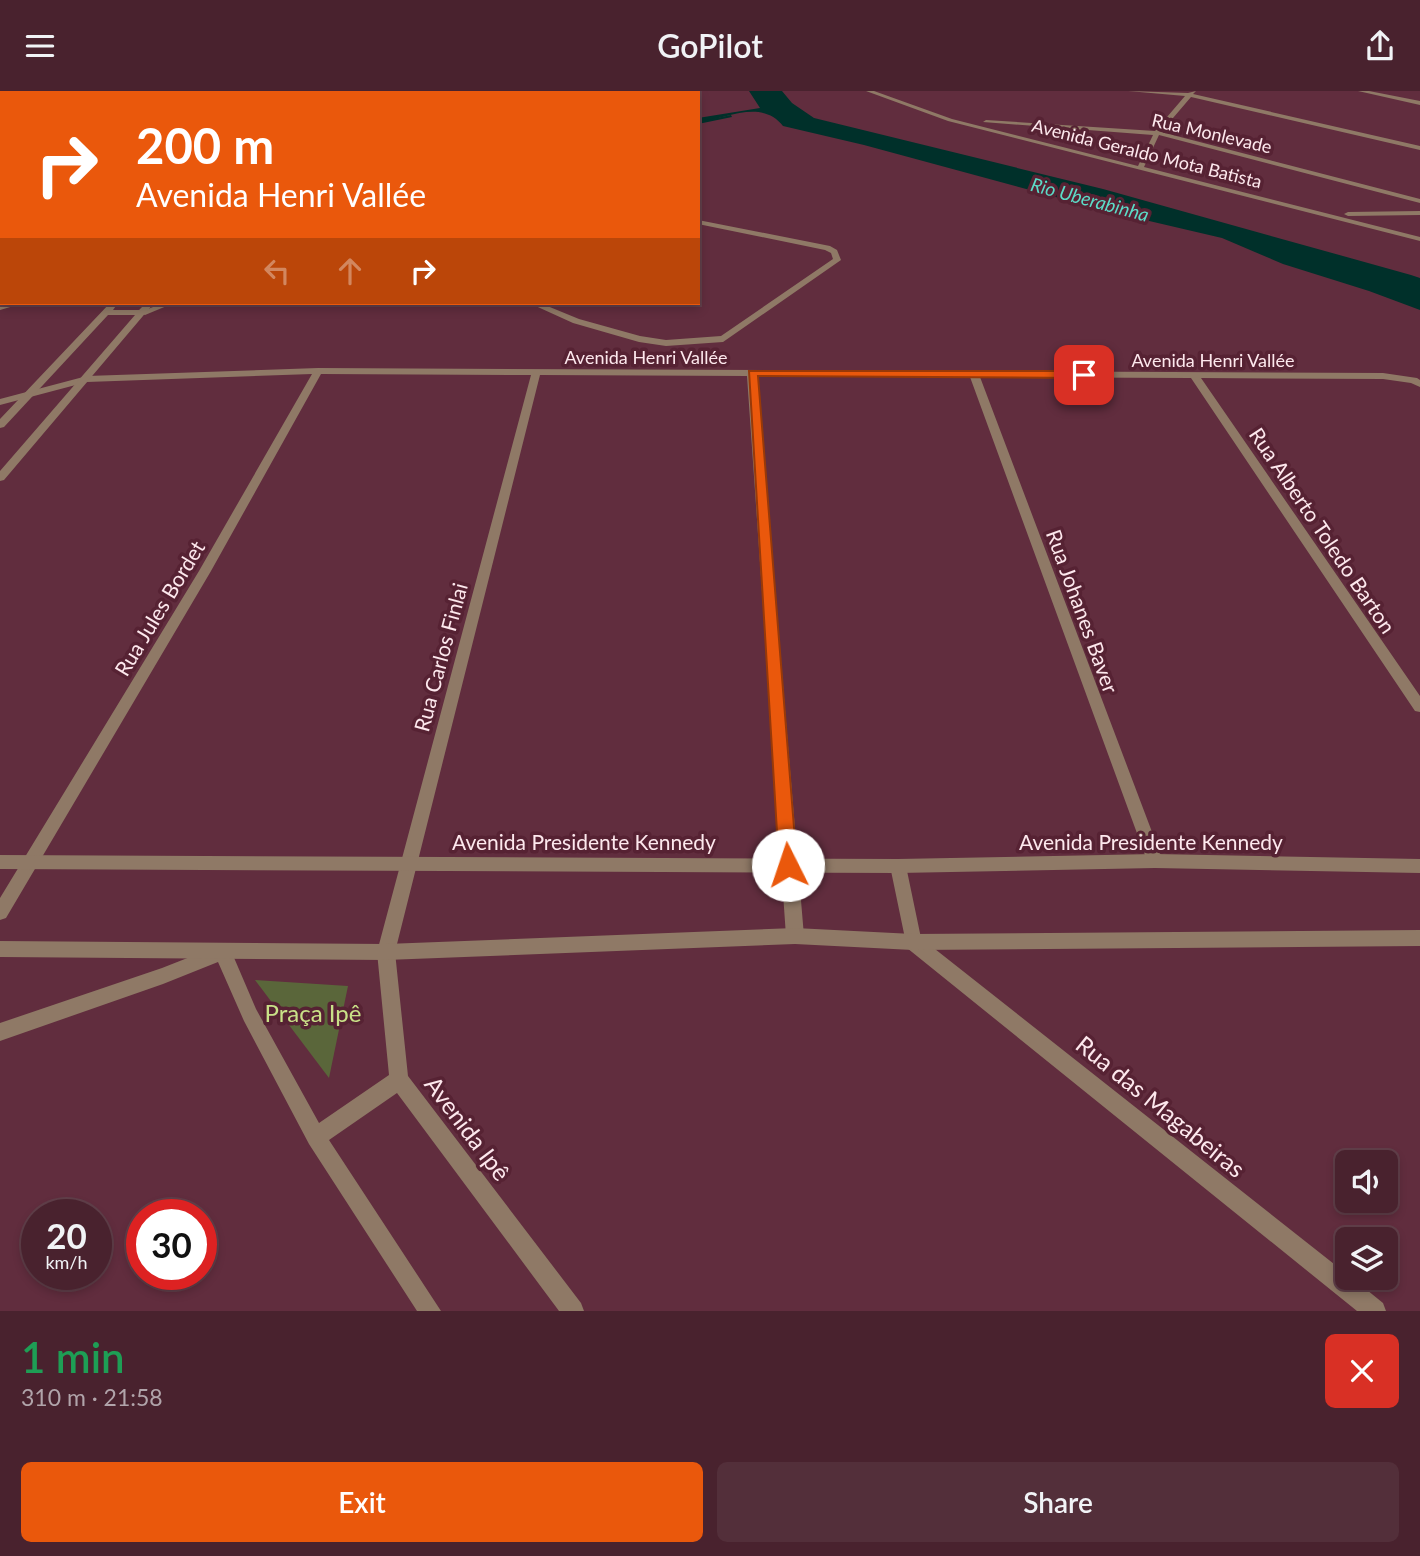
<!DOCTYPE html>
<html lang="en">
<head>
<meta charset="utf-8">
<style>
	body { margin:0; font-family:Lato,sans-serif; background:#532f3a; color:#f1f3f6; height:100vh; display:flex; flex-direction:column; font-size:26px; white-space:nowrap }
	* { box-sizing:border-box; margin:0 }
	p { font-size:23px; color:#b1a4aa }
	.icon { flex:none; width:38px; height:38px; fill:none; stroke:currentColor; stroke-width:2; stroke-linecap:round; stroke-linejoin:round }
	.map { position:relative; height:1220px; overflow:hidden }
	.sheet { display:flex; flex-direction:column; background:#49222e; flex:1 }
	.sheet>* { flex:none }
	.top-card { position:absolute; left:0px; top:0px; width:700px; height:214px; box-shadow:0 4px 10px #0003,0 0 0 2px #613f4a; background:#ea580c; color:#fff; overflow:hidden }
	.fabs { position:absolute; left:1335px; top:1059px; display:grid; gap:14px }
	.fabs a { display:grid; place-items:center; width:63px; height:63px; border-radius:10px; background:#49222e; box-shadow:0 4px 10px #0003,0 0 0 2px #613f4a; font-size:35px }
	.speed { position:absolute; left:21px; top:1108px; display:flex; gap:14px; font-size:35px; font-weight:700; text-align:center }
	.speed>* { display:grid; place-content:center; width:91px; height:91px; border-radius:50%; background:#49222e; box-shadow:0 4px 10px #0003,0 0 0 2px #613f4a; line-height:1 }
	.speed small { font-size:18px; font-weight:400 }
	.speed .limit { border:10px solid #d22; background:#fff; color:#111 }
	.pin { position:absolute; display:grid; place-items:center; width:60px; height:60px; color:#fff; margin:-30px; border-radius:14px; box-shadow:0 4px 10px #0006 }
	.me { position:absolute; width:77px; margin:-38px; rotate:356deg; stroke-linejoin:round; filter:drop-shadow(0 0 5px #0008) }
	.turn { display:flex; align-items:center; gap:24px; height:147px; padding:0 21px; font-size:32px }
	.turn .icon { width:91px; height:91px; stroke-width:2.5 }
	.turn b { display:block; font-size:49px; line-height:60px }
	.lanes { display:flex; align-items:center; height:66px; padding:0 21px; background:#0003; justify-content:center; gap:35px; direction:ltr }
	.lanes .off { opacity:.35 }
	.round { display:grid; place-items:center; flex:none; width:74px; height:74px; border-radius:10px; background:#532f3a }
	.overview { display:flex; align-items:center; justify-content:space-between; height:119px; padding:0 21px }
	h1 { font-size:42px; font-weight:600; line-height:52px; color:#1e9e55 }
	.action { display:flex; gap:14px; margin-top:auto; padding:14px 21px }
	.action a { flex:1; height:80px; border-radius:10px; background:#ea580c; color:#fff; font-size:28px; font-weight:600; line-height:80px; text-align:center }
	.action a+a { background:#532f3a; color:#f1f3f6 }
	header { display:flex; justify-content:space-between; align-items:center; height:91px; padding:0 21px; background:#49222e; font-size:32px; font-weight:600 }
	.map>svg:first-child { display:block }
	.green { fill:#5a663a }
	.water { fill:#00302a }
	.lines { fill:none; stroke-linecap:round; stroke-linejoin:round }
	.stream { fill:#00302a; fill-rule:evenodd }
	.service { fill:#8f7966; fill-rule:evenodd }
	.minor { fill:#8f7966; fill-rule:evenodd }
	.tertiary { fill:#8f7966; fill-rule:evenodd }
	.route { fill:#ea580c; stroke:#983908; stroke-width:2 }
	.labels { text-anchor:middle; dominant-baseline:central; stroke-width:7; stroke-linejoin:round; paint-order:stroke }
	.far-street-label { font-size:18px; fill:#fde8ed; stroke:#562233 }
	.far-water-label { font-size:19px; font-style:italic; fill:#5cdcc8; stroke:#562233 }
	.street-label { font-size:21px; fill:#fde8ed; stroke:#562233 }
	.near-park-label { font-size:24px; fill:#c9e188; stroke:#562233 }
	.near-street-label { font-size:24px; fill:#fde8ed; stroke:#562233 }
</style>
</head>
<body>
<header><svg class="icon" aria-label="menu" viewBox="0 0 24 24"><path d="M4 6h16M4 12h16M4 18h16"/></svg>GoPilot<svg class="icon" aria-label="share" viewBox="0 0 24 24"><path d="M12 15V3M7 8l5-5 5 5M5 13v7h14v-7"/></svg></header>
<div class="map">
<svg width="1420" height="1220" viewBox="0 0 1420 1220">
	<rect width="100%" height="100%" fill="#612d3e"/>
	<path class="green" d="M255,889L348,895L329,987Z"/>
	<path class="water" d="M749,0H782L792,12L814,27L1103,98L1411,184L1420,187V219L1369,200L1283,173L1222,147L1115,122L864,54L783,35C762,8 727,27 698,32V27L760,17Z"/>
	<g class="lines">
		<path class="stream" d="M731,24L732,26L698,33V31Z
			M0,179H2V183H0Z"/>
		<path class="service" d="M698,129L830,155L837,159L841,169L723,251L666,255L639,251L573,232L529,212H540L579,228L640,245L666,249L721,245L833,168L831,162L825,159L698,133Z
			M163,212H174L145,224L138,222Z"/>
		<path class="minor" d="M456,0H463L465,2H458Z
			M866,0H874L952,28L1138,75L1153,44L983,31L986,29L1155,40L1185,5L1128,0L1188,2L1196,0L1193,3L1420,55V59L1191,6L1161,41L1420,108V112L1159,44L1144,76L1420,146V150L948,30Z
			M1358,0H1369L1420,10V14Z
			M0,52H2V56H0Z
			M1420,120V124L1348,125L1344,123L1348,121Z
			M0,150H2V154H0Z
			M8,212H24L0,219V213Z
			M318,277L1383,282L1417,287L1420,289V296L1411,292L1383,288L1201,287L1420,605V621L1415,620L1191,287L980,286L1163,770L1161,775L1155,777L1149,775L970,286L757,285L804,845L801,850L795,853L789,850L786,845L747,285L540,284L395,861L408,985L581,1212L584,1220H559L397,1002L329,1049L441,1220H417L309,1053L244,930L218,871L163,893L0,950V932L162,877L223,853L229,855L256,918L319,1032L389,984L377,861L531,284L321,283L211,480L6,827L0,829V807L199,480L312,283L87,291L0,314V308L87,285Z
			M898,768L904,770L906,775L921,847L1348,1184V1186H1351L1383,1212L1386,1220H1357L907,857L890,775L892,770Z"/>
		<path class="tertiary" d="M38,0H44L45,2H39Z
			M55,0H61L62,2H56Z
			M110,212H118L113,219H139L146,212H154L4,389L0,390V380L135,224H108L4,336L0,337V328Z
			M1155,763L1420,768V782L1155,777L898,782L0,778V764L898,768Z
			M795,837L913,843L1420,839V855L913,859L795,853L386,869L0,866V850L386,853Z"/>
	</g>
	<path class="route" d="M749,280H1084L1090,284L1084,287L758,285L797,774L795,779L788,782L782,779L779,774Z"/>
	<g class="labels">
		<g class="far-street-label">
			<text transform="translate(1212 42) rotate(13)">Rua Monlevade</text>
			<text transform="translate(1147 62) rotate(14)">Avenida Geraldo Mota Batista</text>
			<text x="646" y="266">Avenida Henri Vallée</text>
			<text x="1213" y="269">Avenida Henri Vallée</text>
		</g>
		<g class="far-water-label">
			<text transform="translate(1090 108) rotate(15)">Rio Uberabinha</text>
		</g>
		<g class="street-label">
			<text transform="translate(1323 439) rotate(56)">Rua Alberto Toledo Barton</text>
			<text transform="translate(159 517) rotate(-59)">Rua Jules Bordet</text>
			<text transform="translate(1083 520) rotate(70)">Rua Johanes Baver</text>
			<text transform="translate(440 566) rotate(-75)">Rua Carlos Finlai</text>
			<text x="584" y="750">Avenida Presidente Kennedy</text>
			<text x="1151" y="750">Avenida Presidente Kennedy</text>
		</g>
		<g class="near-park-label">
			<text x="313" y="921">Praça Ipê</text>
		</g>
		<g class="near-street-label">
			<text transform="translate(1161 1015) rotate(39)">Rua das Magabeiras</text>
			<text transform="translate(468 1037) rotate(53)">Avenida Ipê</text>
		</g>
	</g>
</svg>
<div class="fabs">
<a><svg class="icon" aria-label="sound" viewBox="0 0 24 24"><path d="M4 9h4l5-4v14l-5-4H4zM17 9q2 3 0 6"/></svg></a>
<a><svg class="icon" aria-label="layers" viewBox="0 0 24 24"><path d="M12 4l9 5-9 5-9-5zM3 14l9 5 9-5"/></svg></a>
</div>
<div class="speed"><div>20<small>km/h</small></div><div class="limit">30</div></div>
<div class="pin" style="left:1084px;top:284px;background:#d93025"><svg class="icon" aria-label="arrive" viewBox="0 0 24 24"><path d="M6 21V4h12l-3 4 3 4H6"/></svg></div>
<svg class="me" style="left:788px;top:774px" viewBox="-20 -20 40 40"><circle r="19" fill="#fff"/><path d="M0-13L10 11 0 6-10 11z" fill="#ea580c"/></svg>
<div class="top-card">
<div class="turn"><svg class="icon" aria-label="right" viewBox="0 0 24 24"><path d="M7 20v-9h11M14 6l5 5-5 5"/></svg><div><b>200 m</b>Avenida Henri Vallée</div></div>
<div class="lanes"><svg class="icon off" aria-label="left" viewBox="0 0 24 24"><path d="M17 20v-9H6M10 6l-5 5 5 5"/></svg><svg class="icon off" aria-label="ahead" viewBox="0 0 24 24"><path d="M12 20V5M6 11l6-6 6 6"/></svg><svg class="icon" aria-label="right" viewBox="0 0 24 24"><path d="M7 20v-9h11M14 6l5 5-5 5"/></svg></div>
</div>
</div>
<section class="sheet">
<div class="overview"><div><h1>1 min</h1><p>310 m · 21:58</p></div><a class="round" style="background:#d93025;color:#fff"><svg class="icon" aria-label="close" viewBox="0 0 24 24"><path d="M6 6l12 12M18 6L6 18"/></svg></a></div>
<div class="action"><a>Exit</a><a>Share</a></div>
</section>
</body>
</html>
